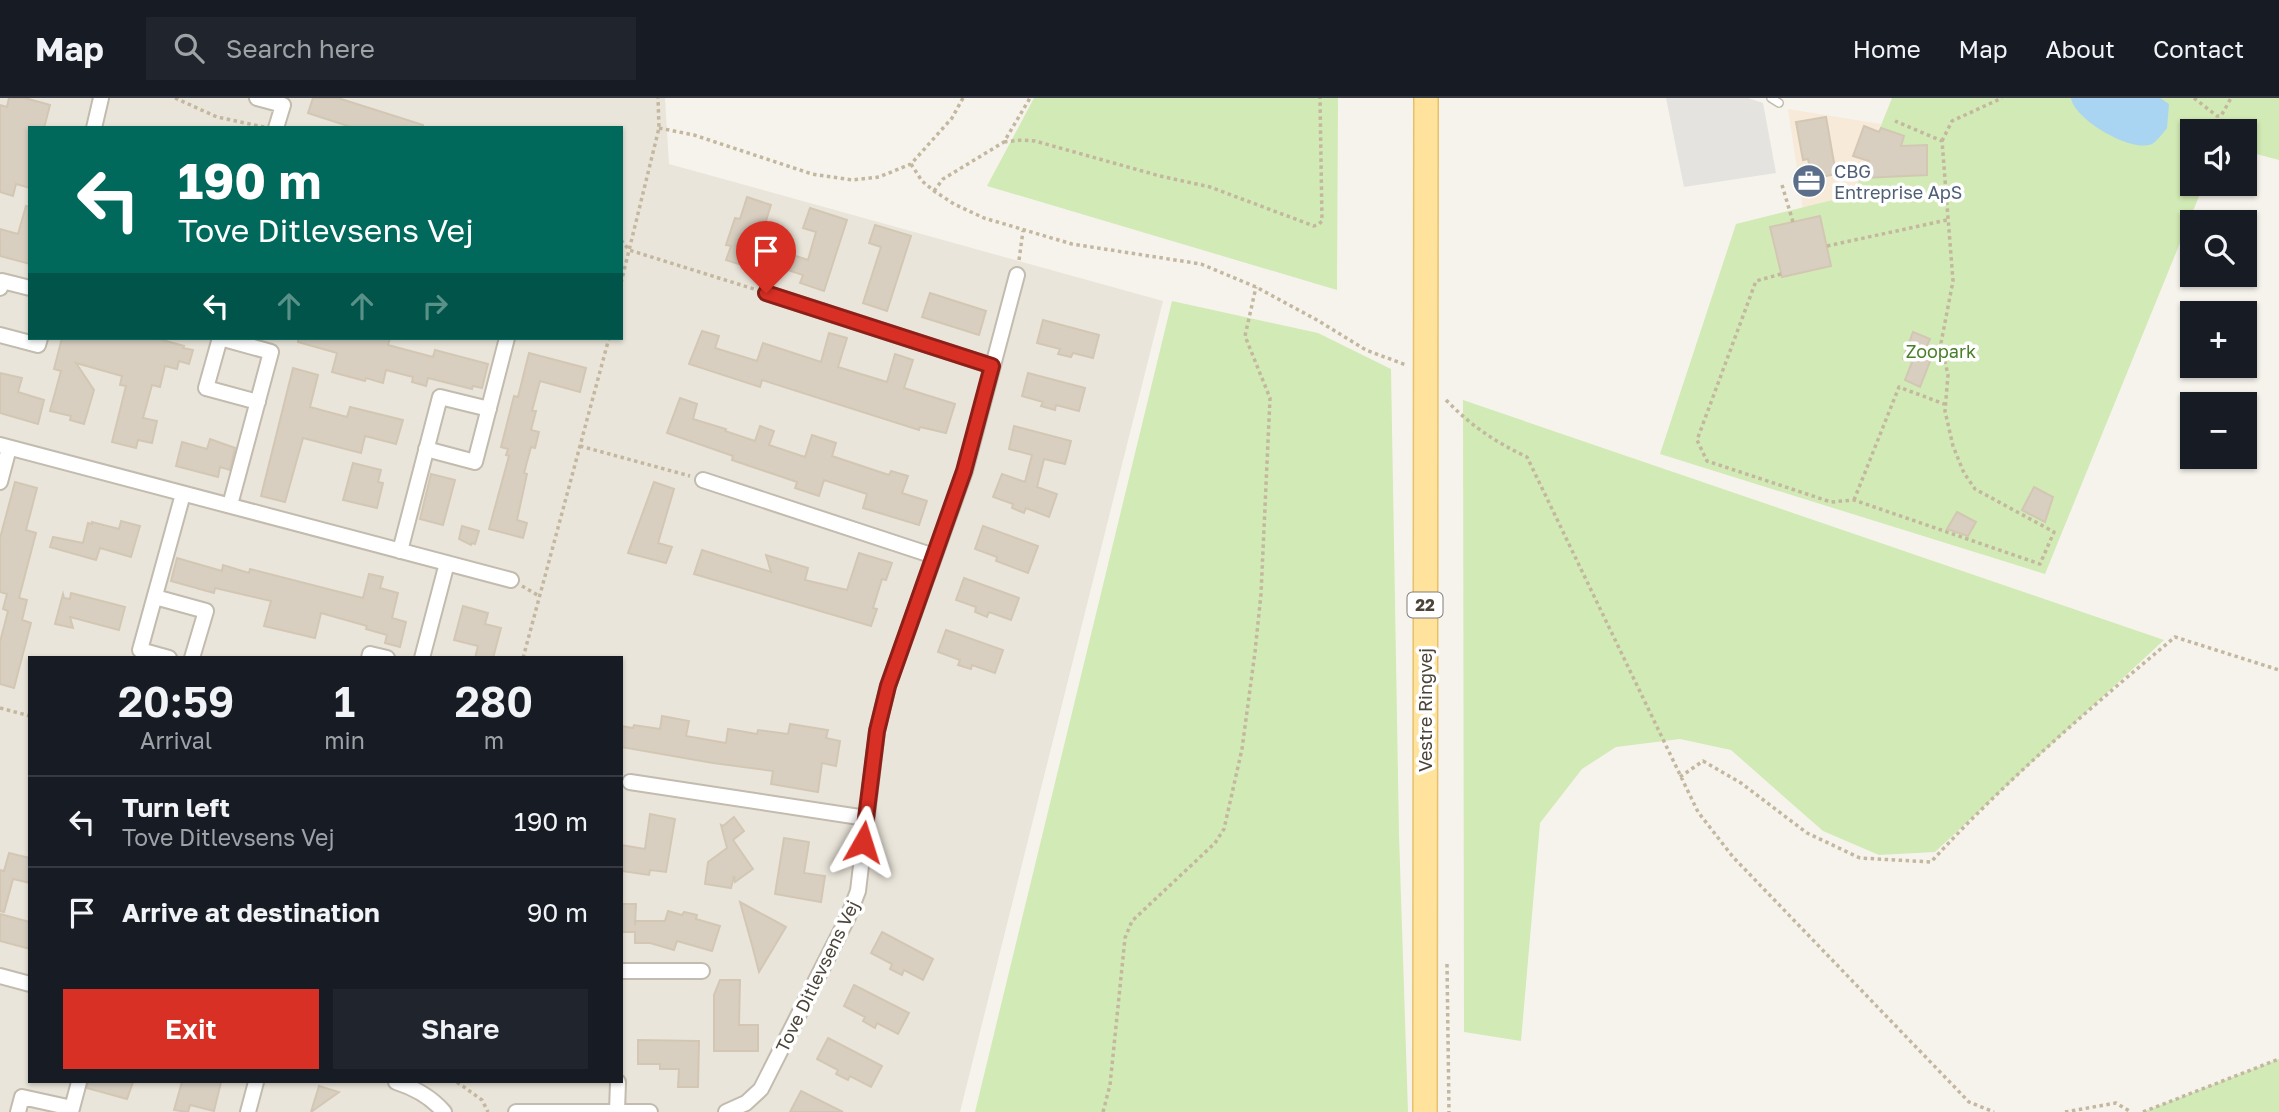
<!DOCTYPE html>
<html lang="en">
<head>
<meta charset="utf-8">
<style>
	body { margin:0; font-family:"Golos Text",sans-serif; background:#20242c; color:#f1f3f6; height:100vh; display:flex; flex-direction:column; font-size:26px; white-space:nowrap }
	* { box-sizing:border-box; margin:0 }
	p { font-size:23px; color:#9ea1a6 }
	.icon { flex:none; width:38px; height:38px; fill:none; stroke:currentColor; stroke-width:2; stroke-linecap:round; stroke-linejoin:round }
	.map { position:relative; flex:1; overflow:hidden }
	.details { position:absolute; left:28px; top:558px; width:595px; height:427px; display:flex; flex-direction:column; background:#171b24; border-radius:0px; box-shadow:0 2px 5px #0004 }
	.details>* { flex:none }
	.guide { position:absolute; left:28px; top:28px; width:595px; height:214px; border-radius:0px; box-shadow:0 2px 5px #0004; background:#00695c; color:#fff; overflow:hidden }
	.buttons { position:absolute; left:2180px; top:21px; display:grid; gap:14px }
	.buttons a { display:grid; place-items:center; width:77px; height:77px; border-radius:0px; background:#171b24; box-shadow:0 2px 5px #0004; font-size:35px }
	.pin { position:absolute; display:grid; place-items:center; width:60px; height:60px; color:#fff; margin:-72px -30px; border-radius:50% 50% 50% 0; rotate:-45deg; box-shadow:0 0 7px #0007 }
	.pin .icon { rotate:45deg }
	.me { position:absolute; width:77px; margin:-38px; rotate:6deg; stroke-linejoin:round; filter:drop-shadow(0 0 5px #0008) }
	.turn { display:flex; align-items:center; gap:24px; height:147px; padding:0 35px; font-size:32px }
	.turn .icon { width:91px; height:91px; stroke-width:2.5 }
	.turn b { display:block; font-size:49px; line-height:60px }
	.lanes { display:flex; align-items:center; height:66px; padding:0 35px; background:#0003; justify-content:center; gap:35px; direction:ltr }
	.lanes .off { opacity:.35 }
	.eta { display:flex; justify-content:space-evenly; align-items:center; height:119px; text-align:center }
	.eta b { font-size:42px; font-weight:600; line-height:49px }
	.action { display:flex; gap:14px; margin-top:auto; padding:14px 35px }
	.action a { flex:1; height:80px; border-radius:0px; background:#d93025; color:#fff; font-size:28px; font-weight:600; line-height:80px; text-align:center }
	.action a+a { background:#20242c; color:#f1f3f6 }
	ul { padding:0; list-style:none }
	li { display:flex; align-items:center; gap:21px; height:91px; padding:0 35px; border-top:2px solid #363941 }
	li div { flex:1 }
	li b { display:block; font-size:26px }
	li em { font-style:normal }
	header { display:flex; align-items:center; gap:42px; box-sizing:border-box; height:98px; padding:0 35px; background:#171b24; border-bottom:2px solid #363941 }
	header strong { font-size:33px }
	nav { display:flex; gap:38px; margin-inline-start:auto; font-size:24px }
	.search { width:490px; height:63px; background:#20242c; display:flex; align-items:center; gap:18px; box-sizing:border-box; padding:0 24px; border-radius:0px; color:#9ea1a6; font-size:26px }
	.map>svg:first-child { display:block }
	.residential { fill:#eae5da; fill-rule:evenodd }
	.commercial { fill:#f7ead8 }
	.green { fill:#d2eab5 }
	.parking { fill:#e5e3e0 }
	.water { fill:#a9d4f2 }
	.building { fill:#d8cfc1; stroke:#d3c7b4; stroke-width:2 }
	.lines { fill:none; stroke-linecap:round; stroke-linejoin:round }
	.service-casing { stroke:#c2bbae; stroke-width:10 }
	.minor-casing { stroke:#c2bbae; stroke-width:18 }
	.primary-casing { stroke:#e6c16a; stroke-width:26 }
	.path { stroke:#c4b79f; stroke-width:3.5; stroke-dasharray:3.5 3.5; stroke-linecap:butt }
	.service { stroke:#fff; stroke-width:7 }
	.minor { stroke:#fff; stroke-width:14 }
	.primary { stroke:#ffe39c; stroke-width:23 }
	.route-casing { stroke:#8d1f18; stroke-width:18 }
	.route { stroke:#d93025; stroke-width:12 }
	.labels { text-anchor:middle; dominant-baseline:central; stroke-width:7; stroke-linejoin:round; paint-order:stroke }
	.shield { fill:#fff; stroke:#817c74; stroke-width:2 }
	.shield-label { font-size:16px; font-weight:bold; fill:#4b4439 }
	.service-label { font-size:18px; fill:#4e5e75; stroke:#fff; text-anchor:start }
	.park-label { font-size:18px; fill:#4a7f2a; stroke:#fff }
	.street-label { font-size:18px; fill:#4b4439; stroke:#fff }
</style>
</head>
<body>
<header>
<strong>Map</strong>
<div class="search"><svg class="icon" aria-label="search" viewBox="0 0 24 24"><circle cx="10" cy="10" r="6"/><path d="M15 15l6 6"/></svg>Search here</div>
<nav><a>Home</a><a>Map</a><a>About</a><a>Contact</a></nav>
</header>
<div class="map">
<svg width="2279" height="1014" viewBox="0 0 2279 1014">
	<rect width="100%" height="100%" fill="#f6f3ec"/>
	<path class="residential" d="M0,0H665L669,66L1163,203L960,1014H0ZM30,30H621V240H30ZM30,560H621V984H30Z"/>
	<path class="commercial" d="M1788,11L1881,26L1853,97L1803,111Z"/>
	<path class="green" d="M1034,0H1338L1337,192L987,88Z
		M1892,0H2279V62L2245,53V33H2193V86H2204L2045,476L1660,356L1736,126L1853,97Z
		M1172,203L1318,235L1391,271L1399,737L1408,1014H975Z
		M1463,302L2164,542L1935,754L1879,757L1823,733L1731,652L1680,641L1616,649L1582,671L1540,725L1521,943L1464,934Z
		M2279,961V1014H2143Z"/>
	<path class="parking" d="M1666,0H1748L1763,5L1776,75L1684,89Z"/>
	<path class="water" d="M2071,0H2160L2169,6L2167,30C2163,35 2157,43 2152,46C2131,55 2074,21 2071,0Z"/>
	<path class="building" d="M9,0H25L50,7L44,30H30V90L16,86L13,98L0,94V7L7,9Z
		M313,0H338L423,27V30H354L308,15Z
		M1826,19L1836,76L1812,81L1808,61L1803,62L1796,24Z
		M1864,28L1879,34L1881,30L1904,38L1901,48L1927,47V77L1863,80L1869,63L1853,58Z
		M747,99L771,107L764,129L776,133L767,160L746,153L742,167L726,162L731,148L726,147L735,120L740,121Z
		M26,108L30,109V166L0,158V131L18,136Z
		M810,110L847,122L824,193L800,185L803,177L776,168L781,153L808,162L816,134L803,130Z
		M1820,118L1831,168L1782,179L1770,129Z
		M875,127L911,138L887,213L863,205L881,149L869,145Z
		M930,195L986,213L979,237L922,219Z
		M1043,222L1099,237L1093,260L1073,255L1071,259L1058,256L1060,251L1037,245Z
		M702,233L719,238L715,250L757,263L763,245L821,264L829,235L847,240L838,269L887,284L895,256L913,262L904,290L955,306L946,335L920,329L919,332L762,282L760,289L689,266Z
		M1913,234L1930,241L1925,252L1930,254L1928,260L1931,261L1920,289L1905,282L1912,264L1903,261Z
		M62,240H155L184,248L183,250L193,252L189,266L179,263L177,271L165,268L160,289L152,287L143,320L157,323L152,345L138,342L136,350L112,344L126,288L120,287L122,278L76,265L94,292L84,326L70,322L71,318L50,313L61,273L54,271Z
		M298,240H390L388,247L433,259L435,252L488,266L482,290L473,288L472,291L428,280L426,288L412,284L413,279L386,272L383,285L366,280L365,283L332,274L337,255L298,244Z
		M529,255L586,270L580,294L540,283L532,313H536L531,332L539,334L535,350L531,349L524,375L527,376L517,422L527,425L523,440L489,431L509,358L506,357L508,351L501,349L514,298L518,299Z
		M293,270L318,277L310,309L347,319L350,309L403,322L396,346L365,338L361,355L303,340L285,404L261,398Z
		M0,275L22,280L18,294L44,302L38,326L0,315Z
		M1028,275L1085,290L1079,313L1056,307L1055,312L1041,308L1043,304L1022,298Z
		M680,300L697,306L693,321L726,331L725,333L755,343L760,328L774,333L769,347L805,359L812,337L836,345L832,358L889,377L891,373L908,378L902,395L927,403L919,427L863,410L867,396L824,382L819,398L795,390L797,384L732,362L733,358L667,335Z
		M1014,328L1071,343L1065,366L1044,361L1037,389L1057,396L1049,419L1026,410L1024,415L1012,410L1013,406L993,399L1002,376L1025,384L1032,357L1009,351Z
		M210,341L235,350L230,372L220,369L218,379L176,368L182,344L207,351Z
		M353,365L381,372L378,384L383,385L377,410L343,402Z
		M431,376L455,382L443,427L420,421Z
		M15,384L37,390L26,432L36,435L19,500L27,502L22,522L31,525L14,590L0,586V544L8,513L3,511L7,496L0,494V440Z
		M654,384L674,391L658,445L672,449L666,465L628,455Z
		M2034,389L2053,399L2045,424L2022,412Z
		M1957,414L1976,424L1968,438L1947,431Z
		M121,423L140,428L131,459L100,450L96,462L50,449L53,439L83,445L88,425L92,426V424L119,431Z
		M462,428L479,433L475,446L472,445L471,447L459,441Z
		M983,428L1038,448L1028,475L996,463L997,459L975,451Z
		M702,452L771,474L766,457L808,470L805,482L847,492L859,455L892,465L886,482L882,481L873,510L877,511L871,528L694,476Z
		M177,460L222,473L223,467L249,475L250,471L363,500L369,476L383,479L380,490L398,495L392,520L406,524L400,549L385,545L387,537L366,531L367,528L321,515L315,540L264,528L271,503L215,490L214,495L171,483Z
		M964,480L1019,500L1011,522L989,514L987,519L975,514L976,509L956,502Z
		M71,495L125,509L119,532L70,519L73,530L55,526L63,496L64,500L70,501Z
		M463,508L488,515L485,526L501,530L493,560H475L478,548L454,542Z
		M946,532L1003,552L995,575L972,567L971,571L958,567L960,562L938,554Z
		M662,618L689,623L686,638L726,645L728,631L757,636L758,632L788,636L790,626L828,632L826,640L840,643L836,668L822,665L818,694L771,686L773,673L713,665L621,649V628L633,630L634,627L660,631Z
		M650,716L675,721L666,774L650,772L649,777L621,773V747L645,751Z
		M734,719L744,733L733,742L753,771L735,784L734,778L731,790L705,786L708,764L727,750L721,727L723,728Z
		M784,740L809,744L804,775L825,778L821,804L775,796Z
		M9,755L30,760V785L13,781L4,814L0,813V772L4,773Z
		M740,804L786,829L759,874L752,847Z
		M621,806H636L635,827V823H665L668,813L682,817L684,814L697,817L696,821L720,828L712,853L677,843L674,852L650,845H635V834H621Z
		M0,816L30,824V851L0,843Z
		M882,834L933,861L923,882L904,872L902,877L890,871L892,866L871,855Z
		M720,882H740L739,927H758V953H714V897Z
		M854,887L909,915L898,936L877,925L875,930L863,923L865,919L844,908Z
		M828,940L882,968L871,989L850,978L848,982L836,976L838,972L817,961Z
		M638,942L699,943L698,989H678L679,971H660V966H638Z
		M88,984H133L127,1001L87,990Z
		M182,984H221L214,1013L190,1007L188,1014L174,1012Z
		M319,988L339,994L311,1014Z
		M801,993L843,1014H790Z"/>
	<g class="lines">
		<g class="service-casing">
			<path id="service" d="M1771,0L1779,5"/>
		</g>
		<g class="minor-casing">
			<path id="minor" d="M257,0L283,7L276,30
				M94,30L101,0
				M0,190L2,183L30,190
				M766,195L992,268
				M0,237L38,247L40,240
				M220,240L271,254L230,407
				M220,240L206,290L258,304
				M0,347L511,482
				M426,351L475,364L507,240
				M703,382L934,458
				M0,384L9,350
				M400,453L440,299L489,311
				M155,499L206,513L192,560
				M169,560L140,552L183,396
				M369,560L370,556L387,560
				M422,560L447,465
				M630,684L866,720
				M621,873H702
				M0,878L30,886
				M396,984C415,990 431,999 444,1014
				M617,1013L618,984
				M18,1014L22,999L72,1010
				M71,1014L79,984
				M248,1014L256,984
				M516,1014H650
				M726,1014L746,1005L761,991L848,819L858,793L877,633L888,588L965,373L1017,177"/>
		</g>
		<g class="primary-casing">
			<path id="primary" d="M1425,1014L1426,0"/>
		</g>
		<path class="path" d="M175,0L217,19L264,29
			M2194,0L2217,18H2221L2231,0
			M659,30L694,37L812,76L852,82L879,79L911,66L952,20L963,0
			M1942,43L1952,23L2002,0
			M1004,44L1022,42L1035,43L1160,78L1210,89L1314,128L1319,126L1322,123L1320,0
			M911,66L922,83L934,93L954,106L984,120L1072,146L1201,166L1256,189L1317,222L1366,252L1406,267
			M1782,87L1793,124
			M934,93L943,81L1004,44L1030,0
			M621,142L629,152L754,191
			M1827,148L1947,122
			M1019,162L1023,133
			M1781,176L1756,183L1697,342L1707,363L1831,404L1854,402L2040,466L2054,434L1975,391L1964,375L1953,348L1945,313L1948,277L1941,245L1953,183L1942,43L1895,23
			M621,185L659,30L658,0
			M1446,302C1470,327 1495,344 1527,359L1698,714L1733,759L1969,1004L1994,1014
			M580,348L690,378
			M1854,402L1899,289L1944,306
			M522,488L539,498
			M523,560L609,240
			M0,610L30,618
			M1680,679L1703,663L1741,685L1807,735L1860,760L1931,764C2006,682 2090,610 2175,539L2279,572
			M1447,866L1449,1014
			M457,984L482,1002L488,1014
			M1103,1014L1110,987L1125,840L1132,823L1215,745L1224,731L1242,651L1255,554L1261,496L1270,300L1245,238L1256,189
			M2065,1014L2116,1005L2131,1014
			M2143,1014L2279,961"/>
		<use href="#service" class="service"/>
		<use href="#minor" class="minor"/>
		<use href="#primary" class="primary"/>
	</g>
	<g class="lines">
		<g class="route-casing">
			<path id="route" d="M766,195L992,268L964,373L888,588L877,633L863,744"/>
		</g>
		<use href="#route" class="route"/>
	</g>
	<defs>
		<g id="office-disc" transform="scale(1.75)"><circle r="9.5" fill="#5c6f8a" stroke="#fff"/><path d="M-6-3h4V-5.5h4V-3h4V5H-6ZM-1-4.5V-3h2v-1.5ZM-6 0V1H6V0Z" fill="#fff"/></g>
	</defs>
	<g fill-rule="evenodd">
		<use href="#office-disc" x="1809" y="83"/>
	</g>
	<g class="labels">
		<rect class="shield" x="1407.5" y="494.5" width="35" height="25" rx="5"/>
		<g class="shield-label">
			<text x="1425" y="507">22</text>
		</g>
		<g class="service-label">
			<text x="1834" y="73">CBG<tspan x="1834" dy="21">Entreprise ApS</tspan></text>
		</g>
		<g class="park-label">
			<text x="1941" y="253">Zoopark</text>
		</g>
		<g class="street-label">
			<text transform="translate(1425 612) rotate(-90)">Vestre Ringvej</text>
			<text transform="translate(817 878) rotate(-64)">Tove Ditlevsens Vej</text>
		</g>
	</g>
</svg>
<div class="buttons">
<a><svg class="icon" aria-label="sound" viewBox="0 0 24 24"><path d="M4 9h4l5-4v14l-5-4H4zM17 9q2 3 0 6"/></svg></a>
<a><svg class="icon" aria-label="search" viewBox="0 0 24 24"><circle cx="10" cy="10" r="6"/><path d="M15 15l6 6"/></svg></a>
<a>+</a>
<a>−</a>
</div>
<div class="pin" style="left:766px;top:195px;background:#d93025"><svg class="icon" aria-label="arrive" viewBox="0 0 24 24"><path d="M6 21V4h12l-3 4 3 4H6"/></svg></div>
<svg class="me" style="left:863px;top:744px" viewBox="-20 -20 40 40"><path d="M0-17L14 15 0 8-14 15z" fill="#d93025" stroke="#fff" stroke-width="4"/></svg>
<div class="guide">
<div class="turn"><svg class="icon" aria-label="left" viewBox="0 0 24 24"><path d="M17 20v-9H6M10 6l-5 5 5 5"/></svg><div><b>190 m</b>Tove Ditlevsens Vej</div></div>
<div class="lanes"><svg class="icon" aria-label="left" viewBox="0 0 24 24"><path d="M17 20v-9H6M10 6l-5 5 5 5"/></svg><svg class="icon off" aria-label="ahead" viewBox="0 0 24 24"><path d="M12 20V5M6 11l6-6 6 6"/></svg><svg class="icon off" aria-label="ahead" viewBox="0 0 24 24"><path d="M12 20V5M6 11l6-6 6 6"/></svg><svg class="icon off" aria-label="right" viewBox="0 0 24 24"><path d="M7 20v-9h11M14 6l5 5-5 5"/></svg></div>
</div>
<section class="details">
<div class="eta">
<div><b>20:59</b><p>Arrival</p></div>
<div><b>1</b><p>min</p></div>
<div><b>280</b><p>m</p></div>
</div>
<ul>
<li><svg class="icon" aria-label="left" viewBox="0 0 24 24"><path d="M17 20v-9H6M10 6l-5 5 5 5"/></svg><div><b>Turn left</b><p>Tove Ditlevsens Vej</p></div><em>190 m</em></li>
<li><svg class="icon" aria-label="arrive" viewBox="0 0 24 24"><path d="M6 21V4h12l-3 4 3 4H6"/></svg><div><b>Arrive at destination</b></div><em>90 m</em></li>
</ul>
<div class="action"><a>Exit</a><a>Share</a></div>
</section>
</div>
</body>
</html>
